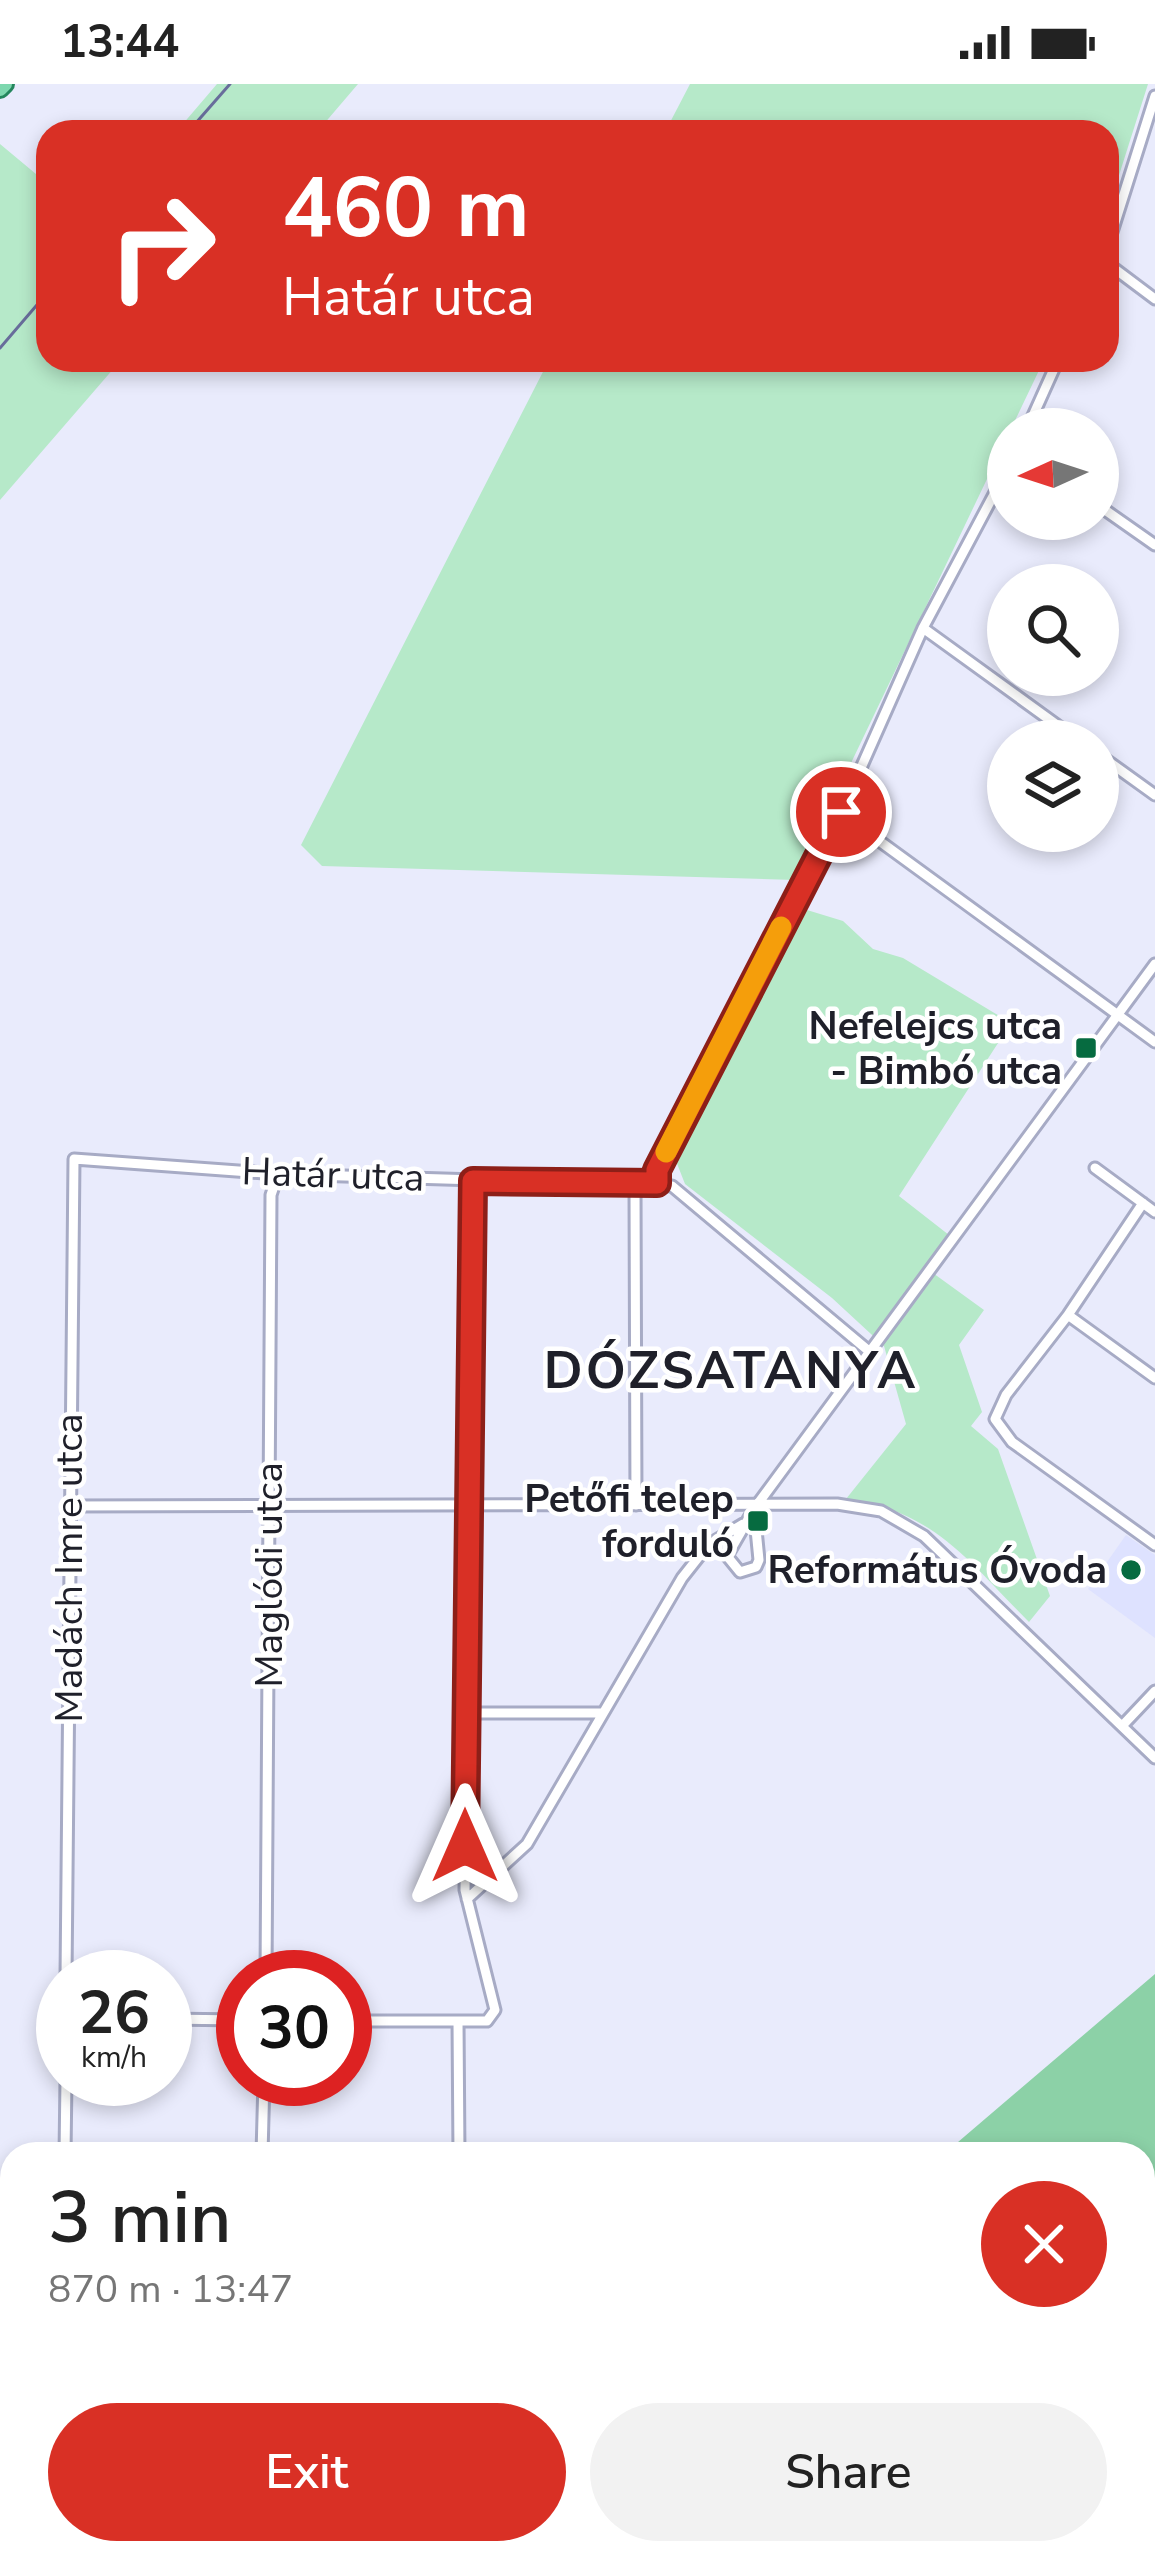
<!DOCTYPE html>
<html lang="en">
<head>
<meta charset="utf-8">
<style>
	body { margin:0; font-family:"Nunito Sans",sans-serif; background:#f2f2f2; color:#222; height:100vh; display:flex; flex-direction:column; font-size:45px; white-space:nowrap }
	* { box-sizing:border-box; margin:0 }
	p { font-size:39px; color:#767676 }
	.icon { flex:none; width:66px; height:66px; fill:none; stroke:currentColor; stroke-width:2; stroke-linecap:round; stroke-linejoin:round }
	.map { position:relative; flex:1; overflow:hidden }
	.panel { position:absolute; left:0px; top:2058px; width:1155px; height:423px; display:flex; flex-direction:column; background:#fff; border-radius:36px 36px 0 0; box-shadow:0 6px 18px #0003 }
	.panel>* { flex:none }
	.top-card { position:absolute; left:36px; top:36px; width:1083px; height:252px; border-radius:36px; box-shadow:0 6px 18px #0003; background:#d93025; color:#fff; overflow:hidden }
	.needle { width:78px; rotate:267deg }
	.controls { position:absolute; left:987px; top:324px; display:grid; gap:24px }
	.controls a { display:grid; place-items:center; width:132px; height:132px; border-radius:50%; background:#fff; box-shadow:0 6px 18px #0003; font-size:60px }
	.speed { position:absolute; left:36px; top:1866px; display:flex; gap:24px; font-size:60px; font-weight:700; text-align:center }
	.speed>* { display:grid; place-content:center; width:156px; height:156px; border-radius:50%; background:#fff; box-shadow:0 6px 18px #0003; line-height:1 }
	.speed small { font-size:30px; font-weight:400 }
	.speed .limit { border:18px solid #d22; background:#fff; color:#111 }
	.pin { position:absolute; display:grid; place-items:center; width:102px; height:102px; color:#fff; margin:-51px; border:6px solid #fff; border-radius:50%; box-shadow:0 3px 12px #0007 }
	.me { position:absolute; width:132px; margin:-66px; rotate:0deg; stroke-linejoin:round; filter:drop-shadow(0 0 9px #0008) }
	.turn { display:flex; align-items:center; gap:42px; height:252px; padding:0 48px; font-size:54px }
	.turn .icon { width:156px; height:156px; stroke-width:2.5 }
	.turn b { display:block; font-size:84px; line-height:102px }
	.round { display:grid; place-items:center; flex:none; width:126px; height:126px; border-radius:63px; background:#f2f2f2 }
	.summary { display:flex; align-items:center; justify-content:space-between; height:204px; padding:0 48px }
	h1 { font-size:72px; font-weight:600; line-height:90px }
	.primary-button { display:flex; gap:24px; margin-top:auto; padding:24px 48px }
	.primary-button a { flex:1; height:138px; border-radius:72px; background:#d93025; color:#fff; font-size:48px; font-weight:600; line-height:138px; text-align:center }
	.primary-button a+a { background:#f2f2f2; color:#222 }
	.status { display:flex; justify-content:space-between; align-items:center; height:84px; padding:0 60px; background:#fff; direction:ltr }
	.status svg { height:33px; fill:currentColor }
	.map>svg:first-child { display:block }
	.built { fill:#dee2ff }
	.green { fill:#b6e9c9 }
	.forest { fill:#8cd1a7 }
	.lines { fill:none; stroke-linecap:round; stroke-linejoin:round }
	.stream { stroke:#686d9b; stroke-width:3 }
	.minor-casing { stroke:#a7abc5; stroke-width:15 }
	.secondary-casing { stroke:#a7abc5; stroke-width:18 }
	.primary-casing { stroke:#24865d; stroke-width:20 }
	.minor { stroke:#fff; stroke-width:9 }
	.secondary { stroke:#fff; stroke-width:12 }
	.primary { stroke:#7dd7ae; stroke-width:14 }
	.route-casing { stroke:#8d1f18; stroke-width:30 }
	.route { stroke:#d93025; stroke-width:21 }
	.slow { stroke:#f59e0b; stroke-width:21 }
	.poi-dot { fill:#066b40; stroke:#fff; stroke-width:4.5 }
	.labels { text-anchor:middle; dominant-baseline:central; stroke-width:9; stroke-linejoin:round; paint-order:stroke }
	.poi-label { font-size:39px; font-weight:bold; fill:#1f202a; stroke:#fff; text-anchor:end }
	.street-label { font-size:39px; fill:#1f202a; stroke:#fff }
	.district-label { font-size:51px; font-weight:bold; letter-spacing:3px; fill:#1f202a; stroke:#fff }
</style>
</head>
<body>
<div class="status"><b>13:44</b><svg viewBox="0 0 49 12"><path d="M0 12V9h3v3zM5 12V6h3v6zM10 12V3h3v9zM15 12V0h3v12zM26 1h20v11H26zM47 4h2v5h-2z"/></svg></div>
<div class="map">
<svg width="1155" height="2479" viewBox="0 0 1155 2479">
	<rect width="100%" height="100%" fill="#e9ebfc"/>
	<path class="built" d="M1126,1451L1155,1471V1554L1088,1505Z"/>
	<path class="green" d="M217,0H358L317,48H176Z
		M690,0H1148L1107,129V48H665Z
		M0,60L48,100V276H121L0,416Z
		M549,276H1044L795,796L322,782L301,761Z
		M807,826L843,837L873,865L903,874L1011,939L899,1112L949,1151L926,1184L984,1226L959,1261L982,1328L971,1342L998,1365L1050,1512L1029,1538C969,1478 935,1427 846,1415L906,1340L884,1262L832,1214L685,1100L676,1077L757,912Z"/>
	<path class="forest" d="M1155,1890V2141L1143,2152V2070H944Z
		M1155,2389V2477L1000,2479L1018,2469H1143V2396Z"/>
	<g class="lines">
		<path class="stream" d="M188,48L230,0
			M0,264L48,208"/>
		<g class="minor-casing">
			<path id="minor" d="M1107,164L1155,12
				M1107,179L1155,215
				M1027,345L1058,276
				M1098,421L1155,461
				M923,544L1079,657
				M1098,670L1155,711
				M841,729L1155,958
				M1095,1084L1155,1128
				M657,1099V1086L841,729L923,544L1008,384
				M635,1102L636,1421
				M1143,1119L1068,1231L1006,1311L995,1335L1012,1358L1155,1461
				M1068,1231L1155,1294
				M69,1422L837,1420L881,1427L924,1452L1155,1674
				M754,1425L759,1476L756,1483L740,1488L727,1472L754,1425L1155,880
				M465,1629H600
				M1122,1642L1155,1607
				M467,1815L527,1760L682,1494L708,1461L743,1440
				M66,1893L74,1075L278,1090L672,1102L870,1268
				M266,1893L271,1111L278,1090
				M165,1935L243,1936
				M345,1937H487L495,1926L465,1806L473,1097
				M458,1937L459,2070
				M65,2070L66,1995
				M262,2070L264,1995
				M260,2469V2479
				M623,2469L626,2479
				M65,2479V2469
				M459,2479V2469"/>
		</g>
		<g class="secondary-casing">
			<path id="secondary" d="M1143,2462L1155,2455
				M1113,2479L1131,2469"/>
		</g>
		<g class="primary-casing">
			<path id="primary" d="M0,5L5,0"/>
		</g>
		<use href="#minor" class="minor"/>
		<use href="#secondary" class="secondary"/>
		<use href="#primary" class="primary"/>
	</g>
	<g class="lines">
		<g class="route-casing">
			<path id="route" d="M465,1762L473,1097L657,1099V1086L841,728"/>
		</g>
		<use href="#route" class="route"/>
		<path class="slow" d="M666,1068L781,843"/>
	</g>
	<g class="poi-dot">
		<rect x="1074" y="952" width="24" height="24" rx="6"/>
		<rect x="746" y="1425" width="24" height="24" rx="6"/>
		<circle cx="1131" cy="1486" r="12"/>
	</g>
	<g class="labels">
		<g class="poi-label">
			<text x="1062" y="942">Nefelejcs utca<tspan x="1062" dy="45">- Bimbó utca</tspan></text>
			<text x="734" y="1415">Petőfi telep<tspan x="734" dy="45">forduló</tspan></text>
			<text x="1107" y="1486">Református Óvoda</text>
		</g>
		<g class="street-label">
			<text transform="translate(333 1091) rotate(2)">Határ utca</text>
			<text transform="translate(69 1484) rotate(-90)">Madách Imre utca</text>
			<text transform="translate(269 1491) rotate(-90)">Maglódi utca</text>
		</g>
		<g class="district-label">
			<text x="731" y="1287">DÓZSATANYA</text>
		</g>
	</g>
</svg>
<div class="controls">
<a><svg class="needle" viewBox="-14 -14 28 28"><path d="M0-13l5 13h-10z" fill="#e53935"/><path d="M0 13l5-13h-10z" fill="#767676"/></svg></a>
<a><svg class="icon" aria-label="search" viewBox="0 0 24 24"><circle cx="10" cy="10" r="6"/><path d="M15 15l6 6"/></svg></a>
<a><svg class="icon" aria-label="layers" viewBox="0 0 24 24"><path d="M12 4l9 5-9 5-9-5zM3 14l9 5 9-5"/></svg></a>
</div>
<div class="speed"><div>26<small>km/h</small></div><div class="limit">30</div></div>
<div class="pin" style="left:841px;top:728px;background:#d93025"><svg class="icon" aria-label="arrive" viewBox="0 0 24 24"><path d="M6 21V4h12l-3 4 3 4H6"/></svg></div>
<svg class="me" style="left:465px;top:1762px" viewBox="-20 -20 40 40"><path d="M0-17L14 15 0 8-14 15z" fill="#d93025" stroke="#fff" stroke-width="4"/></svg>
<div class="top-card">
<div class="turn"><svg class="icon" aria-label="right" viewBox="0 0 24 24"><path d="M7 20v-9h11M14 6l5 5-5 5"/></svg><div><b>460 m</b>Határ utca</div></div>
</div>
<section class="panel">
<div class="summary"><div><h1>3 min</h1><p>870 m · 13:47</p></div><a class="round" style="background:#d93025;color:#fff"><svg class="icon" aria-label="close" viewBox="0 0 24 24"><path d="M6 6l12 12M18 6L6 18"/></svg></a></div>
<div class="primary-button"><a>Exit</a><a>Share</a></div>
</section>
</div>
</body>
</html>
